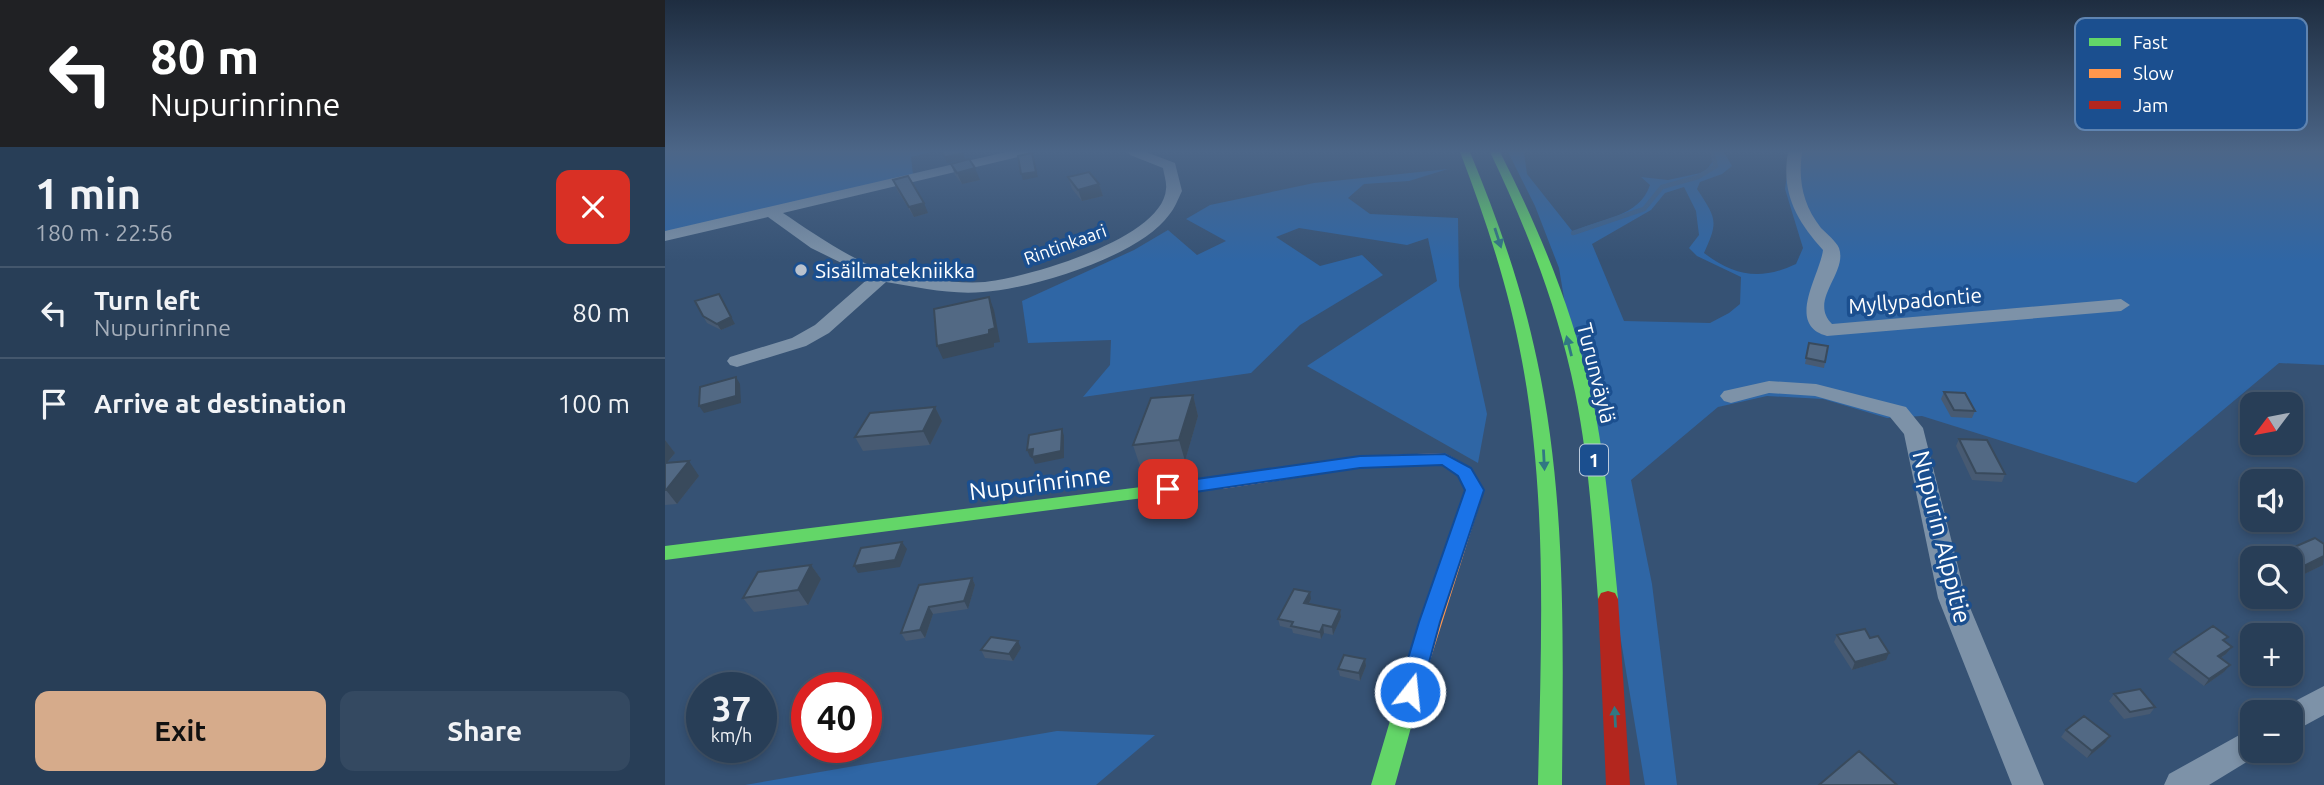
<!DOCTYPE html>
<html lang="en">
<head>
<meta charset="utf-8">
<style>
	body { margin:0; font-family:Ubuntu,sans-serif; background:#344961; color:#f1f3f6; height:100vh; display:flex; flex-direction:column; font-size:26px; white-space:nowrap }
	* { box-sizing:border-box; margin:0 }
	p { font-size:23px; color:#a5aeba }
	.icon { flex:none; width:38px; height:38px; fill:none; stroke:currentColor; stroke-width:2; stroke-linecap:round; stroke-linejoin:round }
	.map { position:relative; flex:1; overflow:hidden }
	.details { display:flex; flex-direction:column; background:#283e57; width:665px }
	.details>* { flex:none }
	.guide { background:#202124; color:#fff; overflow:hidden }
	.needle { width:46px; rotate:238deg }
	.tools { position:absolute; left:1575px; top:392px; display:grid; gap:14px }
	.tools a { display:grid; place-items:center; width:63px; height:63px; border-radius:14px; background:#283e57; box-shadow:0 4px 10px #0003,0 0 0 2px #44576d; font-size:35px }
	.speed { position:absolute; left:21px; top:672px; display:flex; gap:14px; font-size:35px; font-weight:700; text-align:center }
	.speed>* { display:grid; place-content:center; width:91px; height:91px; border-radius:50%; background:#283e57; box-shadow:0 4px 10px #0003,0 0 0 2px #44576d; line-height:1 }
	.speed small { font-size:18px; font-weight:400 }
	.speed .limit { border:10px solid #d22; background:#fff; color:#111 }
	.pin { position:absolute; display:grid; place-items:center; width:60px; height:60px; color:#fff; margin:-30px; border-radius:14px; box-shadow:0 4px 10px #0006 }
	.me { position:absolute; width:77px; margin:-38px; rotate:16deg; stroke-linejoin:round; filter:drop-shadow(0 0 5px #0008) }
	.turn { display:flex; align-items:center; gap:24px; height:147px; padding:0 35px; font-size:32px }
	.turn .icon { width:91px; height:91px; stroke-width:2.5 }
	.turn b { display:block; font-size:49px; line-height:60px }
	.round { display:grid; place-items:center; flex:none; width:74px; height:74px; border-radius:14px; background:#344961 }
	.headline { display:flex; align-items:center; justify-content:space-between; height:119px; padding:0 35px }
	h1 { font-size:42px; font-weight:700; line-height:52px }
	.primary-button { display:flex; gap:14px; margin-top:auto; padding:14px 35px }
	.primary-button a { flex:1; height:80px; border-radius:14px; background:#d6ab8b; color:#111; font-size:28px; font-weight:700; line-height:80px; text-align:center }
	.primary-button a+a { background:#344961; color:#f1f3f6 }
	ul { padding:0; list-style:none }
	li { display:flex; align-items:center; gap:21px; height:91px; padding:0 35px; border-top:2px solid #44576d }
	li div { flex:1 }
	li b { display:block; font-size:26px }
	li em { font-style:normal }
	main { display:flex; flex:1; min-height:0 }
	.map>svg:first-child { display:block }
	.green { fill:#2f66a5; fill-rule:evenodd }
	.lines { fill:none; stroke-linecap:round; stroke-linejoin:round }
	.stream { stroke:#3b618d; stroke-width:4.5 }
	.street { fill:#7d92a8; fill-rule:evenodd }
	.fast { fill:#63d668; fill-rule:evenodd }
	.slow { fill:#ff974d; fill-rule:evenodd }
	.jam { fill:#b3261e; fill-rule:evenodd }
	.wall { fill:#475a72 }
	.shaded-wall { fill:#394a5c }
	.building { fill:#526984; stroke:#394a5c; stroke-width:2 }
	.oneway { fill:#317883 }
	.route { fill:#1a73e8; stroke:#114b97; stroke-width:2 }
	.poi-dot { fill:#b9c2ce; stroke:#1b4f8f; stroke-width:2.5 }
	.labels { text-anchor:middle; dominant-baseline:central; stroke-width:7; stroke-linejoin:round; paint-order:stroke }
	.far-street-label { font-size:18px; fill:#fff; stroke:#1b4f8f }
	.shield { fill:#1b4f8f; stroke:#bbcadd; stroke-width:2 }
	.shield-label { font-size:19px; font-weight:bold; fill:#fff }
	.poi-label { font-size:21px; fill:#fff; stroke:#1b4f8f; text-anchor:start }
	.street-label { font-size:21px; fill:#fff; stroke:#1b4f8f }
	.near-street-label { font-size:24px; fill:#fff; stroke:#1b4f8f }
	.key { fill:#1b4f8f; stroke:#5f84b1; stroke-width:2 }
	.key-label { font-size:19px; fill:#fff }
</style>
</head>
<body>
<main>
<section class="details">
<div class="guide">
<div class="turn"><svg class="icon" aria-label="left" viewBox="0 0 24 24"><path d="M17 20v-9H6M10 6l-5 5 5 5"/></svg><div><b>80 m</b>Nupurinrinne</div></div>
</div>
<div class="headline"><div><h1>1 min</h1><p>180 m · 22:56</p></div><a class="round" style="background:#d93025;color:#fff"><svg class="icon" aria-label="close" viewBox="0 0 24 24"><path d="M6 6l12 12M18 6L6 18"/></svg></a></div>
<ul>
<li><svg class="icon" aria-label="left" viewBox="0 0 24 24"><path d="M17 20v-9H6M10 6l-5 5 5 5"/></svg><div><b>Turn left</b><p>Nupurinrinne</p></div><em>80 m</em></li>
<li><svg class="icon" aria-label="arrive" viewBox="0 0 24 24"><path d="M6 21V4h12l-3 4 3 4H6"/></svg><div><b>Arrive at destination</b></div><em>100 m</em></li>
</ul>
<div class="primary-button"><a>Exit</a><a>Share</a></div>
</section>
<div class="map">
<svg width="1659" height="785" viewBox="0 0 1659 785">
	<rect width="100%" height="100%" fill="#365274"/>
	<path class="green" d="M0,152H266L246,157L248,175L0,232Z
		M843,152H859L862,174L908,232C935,218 974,218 985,185L976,177L1003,180L1040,172L1048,161L1047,152H1059L1067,166L1057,174L1035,182L1032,189C1051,218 1054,221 1039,253C1070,276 1095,281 1131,264L1138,248L1120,189L1125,152H1659V365L1614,363L1471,483L1257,416L1222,418L1158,399L1102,396L1053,407L966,480L987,584L1012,785H980L894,268L870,206ZM1019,187L1031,211L1034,235L1024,248L1032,256L1076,277L1075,304L1064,313L1045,323L959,321L927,244L986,210L1000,193Z
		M783,169L744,181L699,184L683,198L705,214L793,218L794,286L822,414L813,463L642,366L772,281L763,238L742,245L634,228L611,237L655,266L697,255L718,275L635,325L586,373L418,397L445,365L446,340L363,343L357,301L469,250L503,230L532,255L561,241L521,219L545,205L649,183Z
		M392,731L490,735L431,785H80Z"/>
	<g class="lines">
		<path class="stream" d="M908,233L979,209L997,187L1033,177L1051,166L1047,152"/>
		<path class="street" d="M341,152H364L357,156L118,213C145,231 193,265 225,272C255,278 289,284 320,282C360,278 498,239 501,189C502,183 499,175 498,168L465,155L463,152H481L510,163L517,191C513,199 510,208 504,215C475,256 367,289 318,292C285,295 253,287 221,282L164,333L141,346L72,367L65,365L62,361L65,357L127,338L150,325L205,277L146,248L103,217L0,241V231Z
			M1123,152H1137C1133,181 1138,205 1156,228C1161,233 1171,241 1174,248C1183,273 1143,300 1167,324L1456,299L1465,305L1456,311L1162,336C1120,325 1155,275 1158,250C1131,220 1116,193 1123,152Z
			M1104,381L1151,384L1241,407L1258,428L1301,598L1379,785H1347L1273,598L1239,434L1225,417L1150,396L1104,393L1066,403L1059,401L1055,396L1059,391Z
			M1659,686V715L1626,733V712H1614L1615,709Z
			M1587,728V751L1598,752L1544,785H1499L1504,774Z"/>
		<path class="fast" d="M795,152H805C833,220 857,288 872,360C902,499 898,644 897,785H873C876,644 883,500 857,361C844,289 821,220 795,152Z
			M825,152H835C874,229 907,308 926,392C941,460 946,530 953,599L950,605L943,607L936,605L933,599C928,530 924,461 910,392C893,308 862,229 825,152Z
			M557,477L563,479L566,483L563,487L0,560V546Z
			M749,668L757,670L760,677L730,785H706L738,677L741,670Z"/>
		<path class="slow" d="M780,453L806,468L819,490L760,677L757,684L749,686L741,684L738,677L801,490L793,476L777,465L695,468L557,489L551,487L548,483L551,479L557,477L695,456Z"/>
		<path class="jam" d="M943,591L950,593L953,599L965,785H941L933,599L936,593Z"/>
	</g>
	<path class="wall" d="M286,164L315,180L297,184L290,175Z
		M403,177L434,184L438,196L417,201L407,189Z
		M228,180L263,213L249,217L232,190Z
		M38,316L70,324L56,330L42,323Z
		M1144,343L1160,362L1159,368L1140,364Z
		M1279,392L1310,411L1307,418L1286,417L1276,399Z
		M528,395L533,416L520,461L475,466L468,445Z
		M270,407L277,421L265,445L198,451L190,437Z
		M1294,439L1340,474L1337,482L1307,480L1291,446Z
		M0,440L10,453L2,463L34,476L12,504L0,505Z
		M1659,544L1658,565L1627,580L1626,579V558H1613L1618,552Z
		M146,565L156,579L143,605L89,612L78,598Z
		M307,578L310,585L303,609L268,614L260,638L241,641L236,633L254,585Z
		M646,599L644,604L675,610L676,617L668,635L659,633L656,639L628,633L627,629L615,626L613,619Z
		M1172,635L1221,660L1187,670L1169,642Z
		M1559,641L1567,647L1561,654L1556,658L1559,672L1539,686L1503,659L1509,652Z
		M356,648L348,661L320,658L316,650Z
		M700,659L701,666L695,681L675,676L673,669Z
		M1449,694L1490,707L1485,714L1459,719L1444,701Z
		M1401,730L1445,736L1440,743L1422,758L1396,737Z"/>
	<path class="shaded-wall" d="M298,153L300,159L282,163L280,157Z
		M367,153L373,177L358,180L356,174Z
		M310,168L315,180L297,184L292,173Z
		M434,184L438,196L417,201L413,190Z
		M259,203L263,213L249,217L244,207Z
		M54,294L70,324L56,330L52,324Z
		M324,297L329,310L335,342L329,343V347L278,359L272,346Z
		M71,377L75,384L76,403L39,413L34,406Z
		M528,395L533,416L520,461L514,440Z
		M270,407L277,421L265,445L258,431Z
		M397,429L399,436V458L370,464L367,457Z
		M0,440L10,453L0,465Z
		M368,449L371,456L365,457L362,450Z
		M24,461L34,476L12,504L1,490Z
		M237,542L242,549L235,567L193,573L189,566Z
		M1659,556L1658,565L1627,580L1639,566Z
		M146,565L156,579L143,605L133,590Z
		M307,578L310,585L303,609L299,601Z
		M645,592L646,599L640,611L639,603Z
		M264,607L268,614L260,638L255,630Z
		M675,610L676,617L668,635L667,627Z
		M658,625L659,633L656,639L655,632Z
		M353,641L356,648L348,661L344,654Z
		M1567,647L1561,654L1548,663L1553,656Z
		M1224,653L1221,660L1187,670L1190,662Z
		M700,659L701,666L695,681L694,673Z
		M1565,665L1559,672L1539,686L1544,679Z
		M1445,736L1440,743L1422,758L1427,751Z"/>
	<path class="building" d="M275,151H297L298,153L280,157Z
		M367,153L371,172L356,174L353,156Z
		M304,159L310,168L292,173L286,164Z
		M424,172L434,184L413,190L403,177Z
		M243,176L259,203L244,207L228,180Z
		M54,294L66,317L52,324L38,316L30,301Z
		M324,297L330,328L324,330V334L272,346L269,309Z
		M1144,343L1163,346L1160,362L1141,358Z
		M71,377V396L34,406L35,387Z
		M1279,392L1300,393L1310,411L1289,410Z
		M528,395L514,440L468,445L486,398Z
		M270,407L258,431L190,437L205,413Z
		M397,429L396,451L367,457L368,449L362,450L364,435Z
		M1294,439L1322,440L1340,474L1311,473Z
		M24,461L1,490H0V463Z
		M1650,538L1659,544V556L1639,566L1618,552Z
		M237,542L230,560L189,566L196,548Z
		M146,565L133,590L78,598L93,572Z
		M307,578L299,601L264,607L255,630L236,633L254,585Z
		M629,589L645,592L639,603L675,610L667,627L658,625L655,632L626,626L628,622L613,619Z
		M1548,626L1563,637L1558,640L1567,647L1553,656L1565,665L1544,679L1509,652Z
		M1200,629L1205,638L1213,636L1224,653L1190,662L1172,635Z
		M326,637L353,641L344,654L316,650Z
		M679,655L700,659L694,673L673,669Z
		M1475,689L1490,707L1465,712L1449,694Z
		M1419,716L1445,736L1427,751L1401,730Z
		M1194,751L1232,785H1154Z"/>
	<defs><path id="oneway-solid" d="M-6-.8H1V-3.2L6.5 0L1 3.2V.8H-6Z" transform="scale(1.75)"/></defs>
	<g class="oneway">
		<use href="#oneway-solid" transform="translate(833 238) rotate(72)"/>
		<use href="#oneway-solid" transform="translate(904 346) rotate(-104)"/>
		<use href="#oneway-solid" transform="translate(879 460) rotate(87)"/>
		<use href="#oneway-solid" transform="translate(950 717) rotate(-93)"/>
	</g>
	<linearGradient id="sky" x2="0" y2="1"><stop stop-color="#1e2d40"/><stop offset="0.58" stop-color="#4c6688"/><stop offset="1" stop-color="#4c6688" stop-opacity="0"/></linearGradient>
	<rect width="1659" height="261" fill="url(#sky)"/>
	<path class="route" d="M780,454L806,468L819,490L775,622L756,692L753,699L745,702L737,699L733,692L754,622L800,490L793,476L777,465L695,468L503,496L497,494L494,489L497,485L503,483L695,456Z"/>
	<circle class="poi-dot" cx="136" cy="270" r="7"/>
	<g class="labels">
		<g class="far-street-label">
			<text transform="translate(400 244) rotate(-20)">Rintinkaari</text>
		</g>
		<rect class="shield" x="915" y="444.5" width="28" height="31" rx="5"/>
		<g class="shield-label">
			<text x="929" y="460">1</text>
		</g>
		<g class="poi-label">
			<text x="150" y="270">Sisäilmatekniikka</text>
		</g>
		<g class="street-label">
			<text transform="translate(1250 300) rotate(-5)">Myllypadontie</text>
			<text transform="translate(932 373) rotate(76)">Turunväylä</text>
		</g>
		<g class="near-street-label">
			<text transform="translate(375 483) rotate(-7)">Nupurinrinne</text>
			<text transform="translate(1277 537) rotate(76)">Nupurin Alppitie</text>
		</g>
	</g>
	<rect x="1410" y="18" width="232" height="112" rx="10" class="key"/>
	<rect x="1424" y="38" width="32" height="8" fill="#63d668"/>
	<rect x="1424" y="69" width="32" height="9" fill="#ff974d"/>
	<rect x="1424" y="101" width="32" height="8" fill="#b3261e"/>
	<g class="key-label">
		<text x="1468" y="49">Fast</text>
		<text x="1468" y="80">Slow</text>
		<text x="1468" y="112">Jam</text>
	</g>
</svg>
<div class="tools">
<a><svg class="needle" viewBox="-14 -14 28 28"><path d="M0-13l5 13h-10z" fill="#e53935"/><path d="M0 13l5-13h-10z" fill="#a5aeba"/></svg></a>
<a><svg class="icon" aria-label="sound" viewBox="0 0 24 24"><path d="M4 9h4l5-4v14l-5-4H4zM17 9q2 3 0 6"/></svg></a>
<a><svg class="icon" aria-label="search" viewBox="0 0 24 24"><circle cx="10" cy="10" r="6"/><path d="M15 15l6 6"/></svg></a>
<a>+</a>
<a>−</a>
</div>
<div class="speed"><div>37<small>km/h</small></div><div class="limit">40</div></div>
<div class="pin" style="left:503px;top:489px;background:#d93025"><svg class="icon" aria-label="arrive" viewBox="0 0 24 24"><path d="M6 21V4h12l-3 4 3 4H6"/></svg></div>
<svg class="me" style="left:745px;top:692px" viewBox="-20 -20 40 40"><circle r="17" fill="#1a73e8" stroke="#fff" stroke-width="3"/><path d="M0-11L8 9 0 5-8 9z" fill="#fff"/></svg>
</div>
</main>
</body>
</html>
